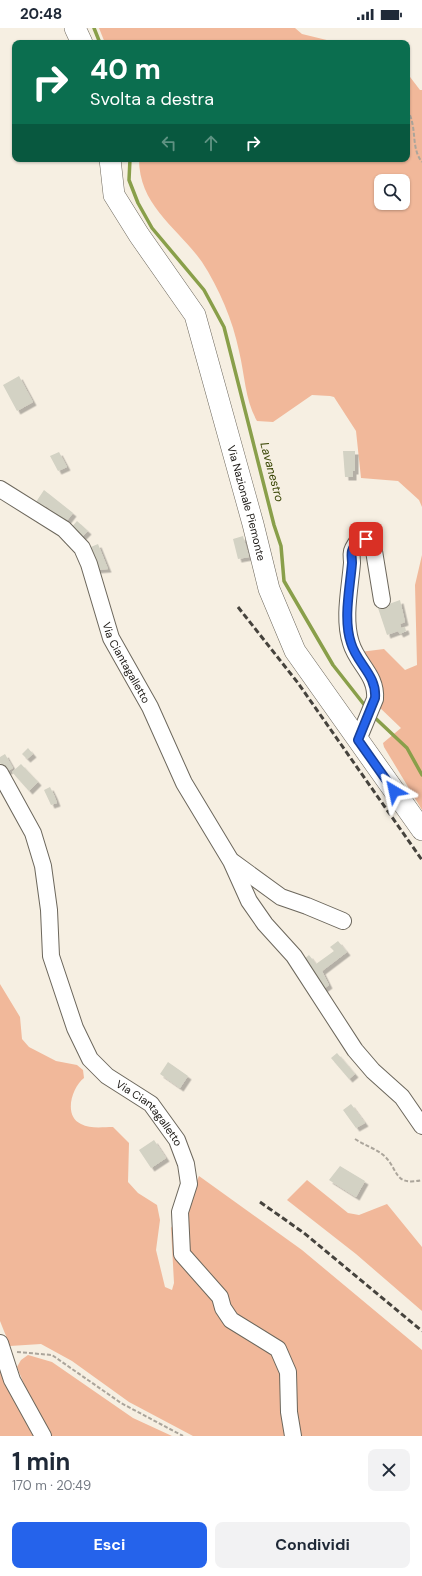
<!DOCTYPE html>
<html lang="it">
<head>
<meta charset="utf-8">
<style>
	body { margin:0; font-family:"DM Sans",sans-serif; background:#f2f2f3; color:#1f2937; height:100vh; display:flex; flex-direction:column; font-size:15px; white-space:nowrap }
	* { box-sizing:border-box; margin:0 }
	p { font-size:13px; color:#747a83 }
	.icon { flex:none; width:22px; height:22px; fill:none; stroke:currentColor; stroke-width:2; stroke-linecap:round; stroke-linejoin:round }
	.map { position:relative; height:1408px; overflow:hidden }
	.panel { display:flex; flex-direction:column; background:#fff; flex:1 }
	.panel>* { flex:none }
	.guide { position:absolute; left:12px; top:12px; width:398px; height:122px; border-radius:8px; box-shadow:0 1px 3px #0004; background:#0b6e4f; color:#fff; overflow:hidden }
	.tools { position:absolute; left:374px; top:146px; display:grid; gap:8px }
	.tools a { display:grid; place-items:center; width:36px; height:36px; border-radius:8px; background:#fff; box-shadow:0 1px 3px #0004; font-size:20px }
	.pin { position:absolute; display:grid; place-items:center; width:34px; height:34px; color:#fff; margin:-17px; border-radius:8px; box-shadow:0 2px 6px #0006 }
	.me { position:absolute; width:44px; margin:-22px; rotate:324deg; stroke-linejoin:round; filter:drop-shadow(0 0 3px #0008) }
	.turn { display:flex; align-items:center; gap:14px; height:84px; padding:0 12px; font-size:18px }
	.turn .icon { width:52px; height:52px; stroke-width:2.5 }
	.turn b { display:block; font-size:28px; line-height:34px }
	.lanes { display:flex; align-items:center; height:38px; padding:0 12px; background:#0003; justify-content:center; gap:20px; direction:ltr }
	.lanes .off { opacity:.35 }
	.round { display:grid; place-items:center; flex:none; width:42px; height:42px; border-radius:8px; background:#f2f2f3 }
	.head { display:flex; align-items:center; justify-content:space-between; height:68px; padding:0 12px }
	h1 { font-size:24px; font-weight:700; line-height:30px }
	.primary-button { display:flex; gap:8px; margin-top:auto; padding:8px 12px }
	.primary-button a { flex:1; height:46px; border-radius:8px; background:#2563eb; color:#fff; font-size:16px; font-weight:700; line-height:46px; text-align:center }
	.primary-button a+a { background:#f2f2f3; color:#1f2937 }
	.status { display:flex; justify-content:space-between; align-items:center; height:28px; padding:0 20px; background:#fff; direction:ltr }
	.status svg { height:11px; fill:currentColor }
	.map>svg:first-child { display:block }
	.green { fill:#f1b89a; fill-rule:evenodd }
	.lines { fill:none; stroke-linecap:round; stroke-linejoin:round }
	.stream { stroke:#899f4a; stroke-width:3.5 }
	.building { fill:#d3d2c4; filter:url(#shadow) }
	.minor-casing { stroke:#6c675c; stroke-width:18 }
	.major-casing { stroke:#6c675c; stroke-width:22 }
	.path { stroke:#aba59b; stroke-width:2; stroke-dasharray:4 2; stroke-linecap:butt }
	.minor { stroke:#fff; stroke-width:16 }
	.major { stroke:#fff; stroke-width:21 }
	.rail { stroke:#46433d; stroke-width:3; stroke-dasharray:6 3; stroke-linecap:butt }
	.route-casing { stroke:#184099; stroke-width:10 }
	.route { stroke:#2563eb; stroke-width:7 }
	.labels { text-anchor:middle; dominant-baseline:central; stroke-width:3; stroke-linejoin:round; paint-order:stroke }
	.street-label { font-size:11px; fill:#1a1713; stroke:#f6efe2 }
	.water-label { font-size:12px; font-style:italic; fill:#374402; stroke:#f6efe2 }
</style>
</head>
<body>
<div class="status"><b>20:48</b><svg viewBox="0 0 49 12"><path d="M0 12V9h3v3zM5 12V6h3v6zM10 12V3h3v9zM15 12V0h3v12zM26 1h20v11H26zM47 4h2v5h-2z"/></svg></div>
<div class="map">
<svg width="422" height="1408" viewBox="0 0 422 1408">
	<defs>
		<filter id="shadow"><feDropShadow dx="3.5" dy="3.5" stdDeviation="0" flood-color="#0004"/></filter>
	</defs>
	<rect width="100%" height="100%" fill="#f6efe2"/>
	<path class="green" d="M99,0H295L302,6L339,15H105Z
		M407,45L420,62H422V479L419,472L398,453L361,450L356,403L334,369L330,368L312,367L273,394L257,393C245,372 245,348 239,323C233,293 219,260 202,234C178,200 139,178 139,131H407ZM381,153H403V175H381Z
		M422,527V782L384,719L383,715L401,700L377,677L360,624L384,621L405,642L417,637L415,557Z
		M0,956L20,989L22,1011L29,1019L56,1033L77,1037L83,1042L84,1050C72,1059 63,1088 81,1096C90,1101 103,1099 113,1099L129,1115L128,1154L138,1165L157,1177L160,1192L156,1222L165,1259L172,1262L174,1255L171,1200L190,1169L199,1148L302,1222L422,1322V1408H193L129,1374L72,1333L41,1316L10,1318L0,1293Z
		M307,1152L348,1185L359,1187L387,1176L422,1219V1283L356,1226L287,1172Z
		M28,1327L52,1334L133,1390L172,1408H51L28,1366L17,1339L21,1332Z
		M0,1334L35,1408H0Z"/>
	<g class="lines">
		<path class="stream" d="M94,0L100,15
			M130,131L129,152L138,175L152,200L204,262L224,299L274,497L281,518L284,553L333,637L366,679
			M372,687L407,720L422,747"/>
	</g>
	<path class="building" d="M19,348L33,374L17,383L3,357Z
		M343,423H355V443H353V449H345Z
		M59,424L67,439L58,443L50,428Z
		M44,462L73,485L66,494L46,478L43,482L34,477Z
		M77,493L88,503L80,511L70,501Z
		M243,508L249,529L238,531L233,511Z
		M98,516L108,541L94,542L86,521Z
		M400,572L405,594L400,596L401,600L405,599L406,603L400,606L398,603L387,607L378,580Z
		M28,720L33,726L27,731L22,726Z
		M5,726L13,740L6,744L0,735V729Z
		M21,736L38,754L29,763L12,744Z
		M50,759L54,767L57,775L51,777L44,762Z
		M338,913L347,924L322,943L329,957L322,962L303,932L309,927L316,936L334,923L330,919Z
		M337,1025L355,1046L349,1051L331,1030Z
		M168,1034L188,1048L180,1060L160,1046Z
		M351,1076L365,1095L356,1100L343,1082Z
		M154,1112L166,1130L151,1140L139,1122Z
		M340,1138L365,1153L356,1169L329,1152Z"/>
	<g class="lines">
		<g class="minor-casing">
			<g id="minor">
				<path id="s1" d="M0,461L64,501L82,520L89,536L111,610L150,679L184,755L231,833L249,873L265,896L294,928L355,1022L373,1043L402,1069L422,1098"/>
				<path d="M358,712L375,671C377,647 357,636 351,615C343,591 350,560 352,535C352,531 351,527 352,523C353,519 356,516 358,512L366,511L374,523L382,572"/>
				<path id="s2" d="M0,745L33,805L43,838L49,882L51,928L75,1000L90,1031L107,1048L151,1076L177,1112L186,1136L189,1156L180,1184L182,1226L220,1269L223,1280L231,1292L278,1321L288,1344L289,1384L293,1408"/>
				<path d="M233,834L281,869L307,878L343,893"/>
				<path d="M0,1315L12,1352L43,1408"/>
			</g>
		</g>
		<g class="major-casing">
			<g id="major">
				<path d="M75,0L82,15"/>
				<path id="s3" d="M110,131L114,167L139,207L195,287L253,496L269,561L295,623L422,802"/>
			</g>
		</g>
		<path class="path" d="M407,82C418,98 410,119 422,134
			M355,1111C364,1117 374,1120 382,1126C399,1139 392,1159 422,1152
			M17,1324L52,1327L121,1375L183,1408"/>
		<use href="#minor" class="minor"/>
		<use href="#major" class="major"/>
		<path class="rail" d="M238,579L298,655L422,832
			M260,1174L304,1205L422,1303"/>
	</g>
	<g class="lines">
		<g class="route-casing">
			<path id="route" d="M366,511L358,512C356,516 353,519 352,523C351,527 352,531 352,535C350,560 343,591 351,615C357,636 377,647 375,670L358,712L394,763"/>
		</g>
		<use href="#route" class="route"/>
	</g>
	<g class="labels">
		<g class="street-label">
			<text stroke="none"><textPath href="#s3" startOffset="376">Via Nazionale Piemonte</textPath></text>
			<text stroke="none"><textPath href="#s1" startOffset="225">Via Ciantagalletto</textPath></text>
			<text stroke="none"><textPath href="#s2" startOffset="385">Via Ciantagalletto</textPath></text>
		</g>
		<g class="water-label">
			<text transform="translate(272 444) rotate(75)">Lavanestro</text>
		</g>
	</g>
</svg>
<div class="tools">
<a><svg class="icon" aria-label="search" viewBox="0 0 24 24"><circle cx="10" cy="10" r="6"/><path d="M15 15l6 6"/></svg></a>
</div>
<div class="pin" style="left:366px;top:511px;background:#d93025"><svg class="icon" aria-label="arrive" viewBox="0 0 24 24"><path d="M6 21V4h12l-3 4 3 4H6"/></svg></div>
<svg class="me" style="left:394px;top:763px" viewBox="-20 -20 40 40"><path d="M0-17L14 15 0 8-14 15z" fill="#2563eb" stroke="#fff" stroke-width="4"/></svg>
<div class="guide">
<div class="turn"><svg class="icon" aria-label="right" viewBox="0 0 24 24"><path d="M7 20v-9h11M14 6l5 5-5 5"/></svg><div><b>40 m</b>Svolta a destra</div></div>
<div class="lanes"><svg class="icon off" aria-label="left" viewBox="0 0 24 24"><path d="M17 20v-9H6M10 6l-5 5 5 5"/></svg><svg class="icon off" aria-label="ahead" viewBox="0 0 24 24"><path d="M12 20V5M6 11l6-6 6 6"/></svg><svg class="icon" aria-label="right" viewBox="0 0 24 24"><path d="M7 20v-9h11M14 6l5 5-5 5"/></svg></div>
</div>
</div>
<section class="panel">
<div class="head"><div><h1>1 min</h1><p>170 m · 20:49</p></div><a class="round"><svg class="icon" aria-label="close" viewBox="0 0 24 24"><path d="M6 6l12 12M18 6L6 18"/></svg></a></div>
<div class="primary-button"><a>Esci</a><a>Condividi</a></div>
</section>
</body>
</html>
